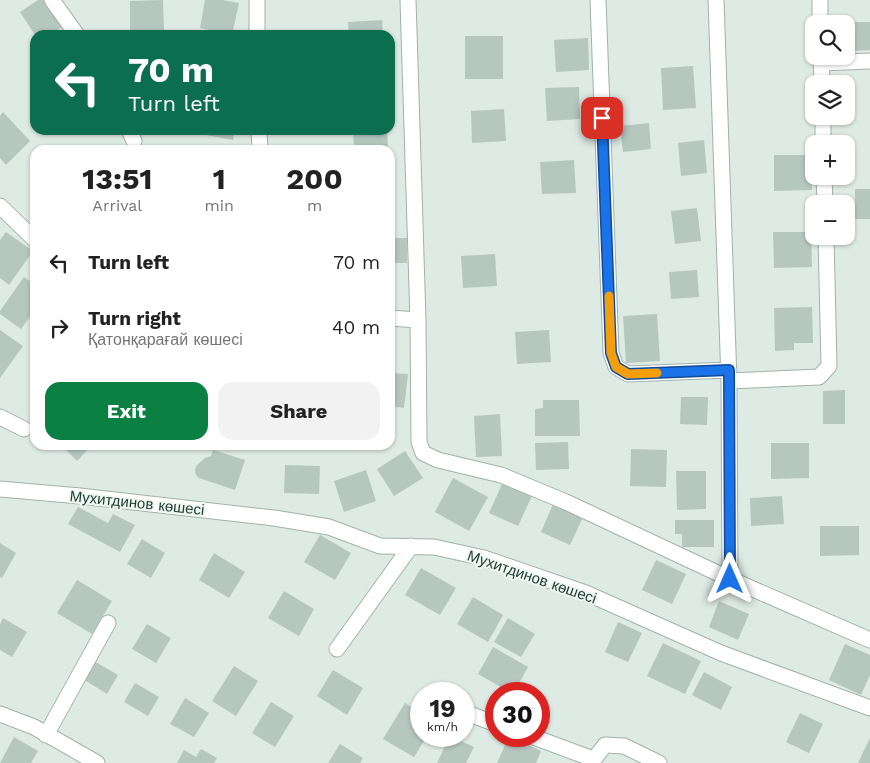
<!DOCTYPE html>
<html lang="en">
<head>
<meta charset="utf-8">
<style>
	body { margin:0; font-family:"Work Sans",sans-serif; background:#f2f2f2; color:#222; height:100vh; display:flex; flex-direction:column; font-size:19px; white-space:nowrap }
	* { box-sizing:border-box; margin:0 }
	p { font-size:16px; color:#767676 }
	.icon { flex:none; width:28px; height:28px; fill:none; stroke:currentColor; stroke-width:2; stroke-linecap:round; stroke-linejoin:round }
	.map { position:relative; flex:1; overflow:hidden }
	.side { position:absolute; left:30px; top:145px; width:365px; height:305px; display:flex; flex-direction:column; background:#fff; border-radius:15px; box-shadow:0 1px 4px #0004 }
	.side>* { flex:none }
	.hud { position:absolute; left:30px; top:30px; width:365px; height:105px; border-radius:15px; box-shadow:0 1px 4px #0004; background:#0b6e4f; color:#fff; overflow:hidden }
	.tools { position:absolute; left:805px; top:15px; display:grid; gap:10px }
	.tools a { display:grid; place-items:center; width:50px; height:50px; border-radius:10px; background:#fff; box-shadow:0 1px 4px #0004; font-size:25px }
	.speed { position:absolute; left:410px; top:682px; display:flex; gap:10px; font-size:25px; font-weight:700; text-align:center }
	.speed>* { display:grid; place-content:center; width:65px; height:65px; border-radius:50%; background:#fff; box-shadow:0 1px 4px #0004; line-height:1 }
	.speed small { font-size:12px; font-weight:400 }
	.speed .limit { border:8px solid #d22; background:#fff; color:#111 }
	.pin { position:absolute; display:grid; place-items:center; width:42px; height:42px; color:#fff; margin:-21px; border-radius:10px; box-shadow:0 2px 8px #0006 }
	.me { position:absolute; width:55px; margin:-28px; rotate:0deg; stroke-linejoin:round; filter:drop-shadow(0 0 4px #0008) }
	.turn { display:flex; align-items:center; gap:18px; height:105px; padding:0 15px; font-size:22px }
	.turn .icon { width:65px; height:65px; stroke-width:2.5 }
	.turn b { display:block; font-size:35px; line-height:42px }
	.eta { display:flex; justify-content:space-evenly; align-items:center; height:85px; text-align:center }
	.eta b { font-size:30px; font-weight:700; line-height:35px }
	.cta { display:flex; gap:10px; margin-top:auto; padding:10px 15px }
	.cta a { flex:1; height:58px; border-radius:15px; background:#0b8043; color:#fff; font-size:20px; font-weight:700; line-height:58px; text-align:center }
	.cta a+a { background:#f2f2f2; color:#222 }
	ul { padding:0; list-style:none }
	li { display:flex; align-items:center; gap:15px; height:65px; padding:0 15px }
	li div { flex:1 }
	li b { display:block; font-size:19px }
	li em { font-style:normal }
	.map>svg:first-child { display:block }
	.building { fill:#b6c7c0 }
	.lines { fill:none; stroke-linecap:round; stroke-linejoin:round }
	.minor-casing { stroke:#a1b2ab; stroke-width:17 }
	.minor { stroke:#fff; stroke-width:15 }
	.route-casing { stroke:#114b97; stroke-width:12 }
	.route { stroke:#1a73e8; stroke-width:9 }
	.slow { stroke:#f59e0b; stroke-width:9 }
	.labels { text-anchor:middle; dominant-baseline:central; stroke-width:4; stroke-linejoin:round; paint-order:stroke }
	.street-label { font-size:15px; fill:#1f3a31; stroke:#eef7f2 }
</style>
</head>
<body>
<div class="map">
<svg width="870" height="763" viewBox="0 0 870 763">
	<rect width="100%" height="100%" fill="#deeae4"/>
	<path class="building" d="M38,0H47L64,26L50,35H35L20,12Z
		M163,0L164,32L130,33V1Z
		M205,0H223L239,3L232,35L200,28Z
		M382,20L383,35H349L348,22Z
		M854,22H870V50L855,51Z
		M465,36H503V79H465Z
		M588,38L589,70L556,72L554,40Z
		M693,66L696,108L663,110L661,68Z
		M579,87L580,119L547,121L545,88Z
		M504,109L506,141L472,143L471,111Z
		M3,112L30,141L6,165L0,158V116Z
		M649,123L651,149L623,152L620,126Z
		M201,130H235L233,140L200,134Z
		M353,130H387L388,150H354Z
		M704,140L707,173L681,176L678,143Z
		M774,155H811L812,190L774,191Z
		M574,160L576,193L542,194L540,162Z
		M855,189H870V219H855Z
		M697,208L701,241L675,244L671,211Z
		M6,232L33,251L9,285L0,278V240Z
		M773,232H811L812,267L774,268Z
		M390,238H407V263H390Z
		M495,254L497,286L463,288L461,256Z
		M697,270L699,297L671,299L669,272Z
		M24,277L35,285V310L21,329L0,314V311Z
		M812,307L813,343H794V350L775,351L774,308Z
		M657,314L660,361L626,363L623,316Z
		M0,330L23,346L0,378Z
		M549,330L551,362L517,364L515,332Z
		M390,373L408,374L404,408L390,406Z
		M845,390V424H823V391Z
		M681,397H708L707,425L680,424Z
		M543,400H579L580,436H535V409L543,408Z
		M500,414L502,456L476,457L474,416Z
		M568,442L569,469L536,470L535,443Z
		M771,443H809V478L771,479Z
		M61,445H92L77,461Z
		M631,449L667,450L666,487L630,486Z
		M213,450L245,460L235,490L199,478L196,475L195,470L197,465L205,458L211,456Z
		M405,451L423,478L394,496L377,469Z
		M285,465L320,466L319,494L284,493Z
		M366,470L376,501L344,512L334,481Z
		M676,471H706V509L677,510Z
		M453,478L488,497L469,531L435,512Z
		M503,482L532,496L518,526L489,513Z
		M782,496L784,524L751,526L750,498Z
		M554,502L584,515L570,545L541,532Z
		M78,507L108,523L113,514L135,525L120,552L68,524Z
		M675,520H714V547H682V534H675Z
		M820,526H859V555L820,556Z
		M320,535L351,553L335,580L304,562Z
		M142,539L165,553L151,578L127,564Z
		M0,543L16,553L2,578L0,577Z
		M214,553L245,572L229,598L199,580Z
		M656,560L686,574L672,604L642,590Z
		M421,568L456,588L440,615L405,595Z
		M77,580L112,601L92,634L57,613Z
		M284,591L314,609L299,636L268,618Z
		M473,597L503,615L488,642L457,624Z
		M719,601L749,614L738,640L709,627Z
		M3,618L27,632L12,657L0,650V624Z
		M508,618L535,634L521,657L494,642Z
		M618,622L642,633L628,662L605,652Z
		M147,624L171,638L156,663L132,649Z
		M663,643L701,661L685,694L647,676Z
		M845,644L870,655V675L861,695L829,680Z
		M493,647L528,667L513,694L478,674Z
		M94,661L118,675L107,694L83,679Z
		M234,666L258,681L236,716L212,701Z
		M333,670L363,688L347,715L317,696Z
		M704,672L732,687L721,710L692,695Z
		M135,683L159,697L148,716L124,702Z
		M185,698L209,713L194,737L170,724Z
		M271,702L294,716L275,747L252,733Z
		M405,703L421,713V736H427L414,757L383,739Z
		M800,713L823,724L809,753L786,742Z
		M450,736L474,747L466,763H437Z
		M509,736L541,751L536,763H497Z
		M14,737L38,751L31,763H0Z
		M870,738V763H858Z
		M340,744L363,758L360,763H328Z
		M201,749L217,758L214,763H177L184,750L196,757Z"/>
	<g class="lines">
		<g class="minor-casing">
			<path id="minor" d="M52,0L77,35
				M257,0V35
				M408,0L418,320L419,442L423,453L438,460L501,475L566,502L730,579L870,640
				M598,0L611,353L616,367L628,374L729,370
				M716,0L729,381L730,579
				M820,0V24
				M821,56L822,84
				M821,63L870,61
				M823,116V144
				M129,130L134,141
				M259,130L260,150
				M824,176L825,204
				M0,206L35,240
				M390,318L418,320
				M729,381L819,377L829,366L826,236
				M0,417L24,429
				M0,489L80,496L274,518L329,527L380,546L434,547L484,558L586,593L721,653L870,708
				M337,649L411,546
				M464,712L496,724
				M0,714L34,727L97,763
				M46,735L108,623
				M531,736L593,759
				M591,763L605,745L624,746L659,763"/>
		</g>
		<use href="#minor" class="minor"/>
	</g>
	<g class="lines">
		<g class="route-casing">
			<path id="route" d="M602,118L611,353L616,367L628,374L729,370L730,579"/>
		</g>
		<use href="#route" class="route"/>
		<path class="slow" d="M609,296L611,353L616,367L628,374L657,373"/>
	</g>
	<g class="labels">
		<g class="street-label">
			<text transform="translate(137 503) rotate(6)">Мухитдинов көшесі</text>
			<text transform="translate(532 577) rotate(19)">Мухитдинов көшесі</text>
		</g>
	</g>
</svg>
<div class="tools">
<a><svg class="icon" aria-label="search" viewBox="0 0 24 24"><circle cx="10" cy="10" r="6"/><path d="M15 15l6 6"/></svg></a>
<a><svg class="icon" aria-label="layers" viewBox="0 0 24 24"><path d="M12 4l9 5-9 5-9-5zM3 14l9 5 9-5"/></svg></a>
<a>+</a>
<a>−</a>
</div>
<div class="speed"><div>19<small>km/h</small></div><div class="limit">30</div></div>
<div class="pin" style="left:602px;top:118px;background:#d93025"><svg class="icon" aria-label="arrive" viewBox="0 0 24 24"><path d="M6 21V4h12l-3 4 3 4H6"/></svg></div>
<svg class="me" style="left:730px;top:579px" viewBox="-20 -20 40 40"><path d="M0-17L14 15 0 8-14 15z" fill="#1a73e8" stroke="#fff" stroke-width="4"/></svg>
<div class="hud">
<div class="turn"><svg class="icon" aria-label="left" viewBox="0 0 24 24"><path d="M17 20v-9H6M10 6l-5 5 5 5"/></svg><div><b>70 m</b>Turn left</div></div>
</div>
<section class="side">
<div class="eta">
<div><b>13:51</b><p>Arrival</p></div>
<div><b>1</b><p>min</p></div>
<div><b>200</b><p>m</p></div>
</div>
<ul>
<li><svg class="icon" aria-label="left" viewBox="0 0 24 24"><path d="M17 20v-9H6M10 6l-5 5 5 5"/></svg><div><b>Turn left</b></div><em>70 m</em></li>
<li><svg class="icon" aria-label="right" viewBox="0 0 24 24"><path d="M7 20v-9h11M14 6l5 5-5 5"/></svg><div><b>Turn right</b><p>Қатонқарағай көшесі</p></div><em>40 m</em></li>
</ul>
<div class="cta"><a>Exit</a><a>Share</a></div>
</section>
</div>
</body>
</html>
